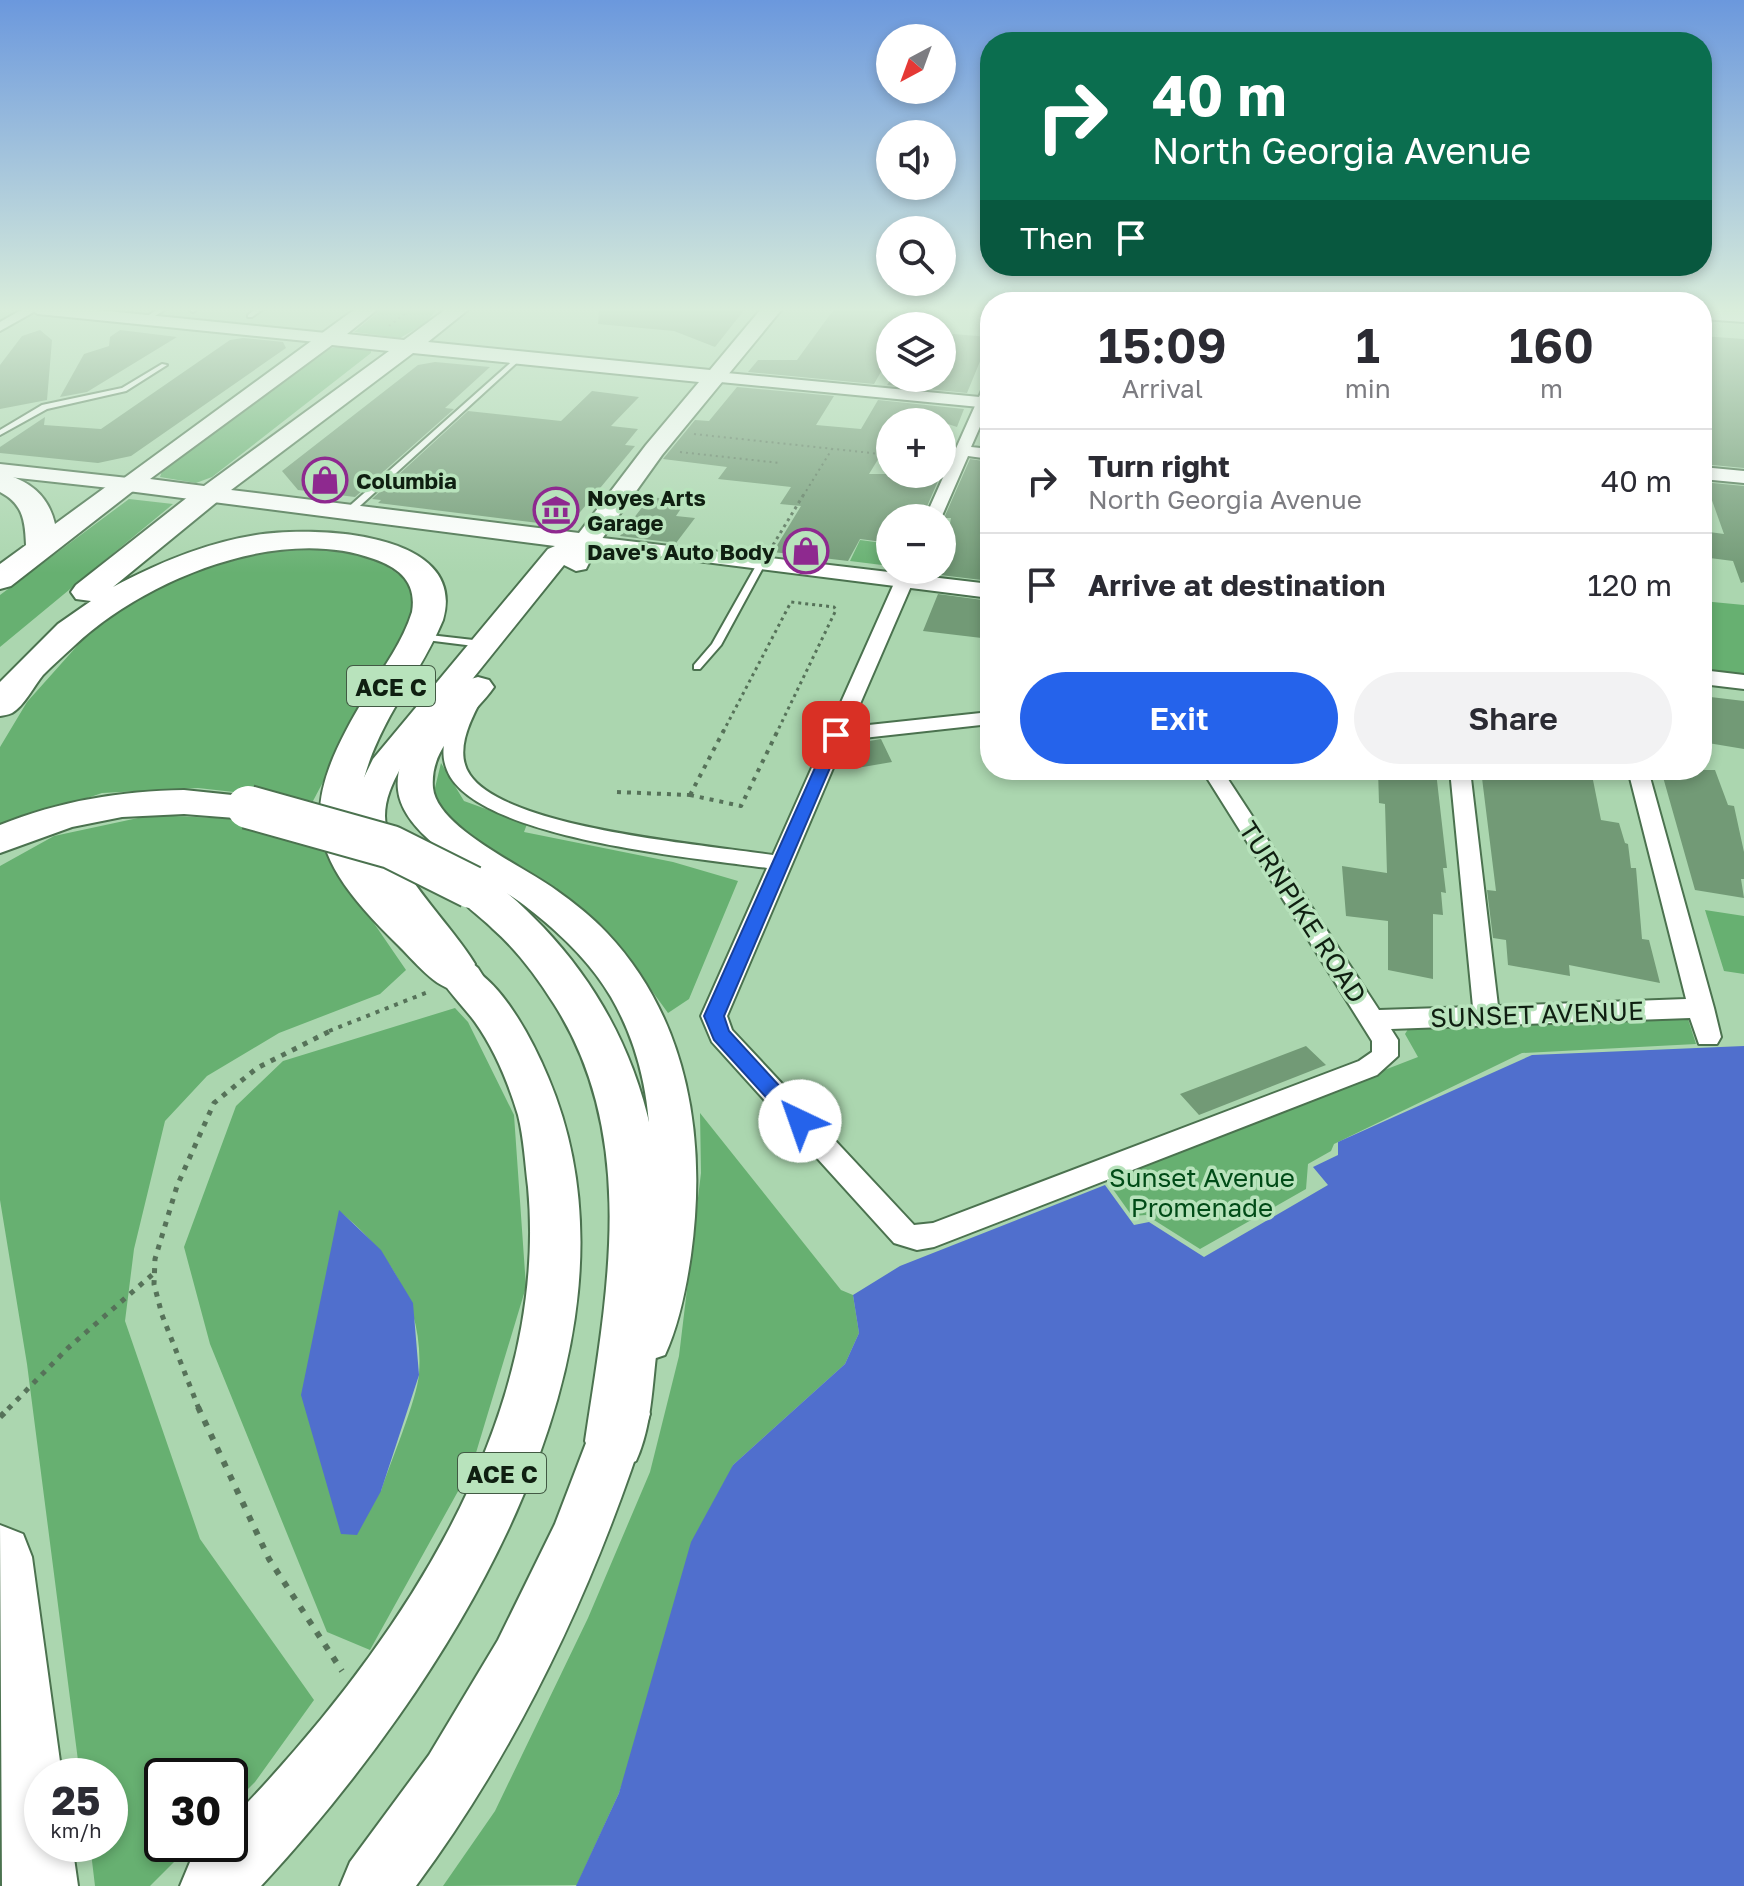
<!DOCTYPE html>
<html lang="en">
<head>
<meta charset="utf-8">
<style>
	body { margin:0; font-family:"Golos Text",sans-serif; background:#f2f2f3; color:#2b2b33; height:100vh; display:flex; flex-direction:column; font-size:30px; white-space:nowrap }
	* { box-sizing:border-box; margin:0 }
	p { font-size:26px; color:#7c7c81 }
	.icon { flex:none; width:44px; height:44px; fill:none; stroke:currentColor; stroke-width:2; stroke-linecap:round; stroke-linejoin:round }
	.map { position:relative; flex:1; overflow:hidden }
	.panel { position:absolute; left:980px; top:292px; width:732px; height:488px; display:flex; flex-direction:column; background:#fff; border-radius:32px; box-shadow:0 4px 12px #0003 }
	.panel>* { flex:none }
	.guide { position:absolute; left:980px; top:32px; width:732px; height:244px; border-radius:32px; box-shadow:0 4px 12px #0003; background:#0b6e4f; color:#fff; overflow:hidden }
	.needle { width:52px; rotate:221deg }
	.fabs { position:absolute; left:876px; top:24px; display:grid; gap:16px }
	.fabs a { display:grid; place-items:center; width:80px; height:80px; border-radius:50%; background:#fff; box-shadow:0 4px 12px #0003; font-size:40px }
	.speed { position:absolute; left:24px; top:1758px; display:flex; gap:16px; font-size:40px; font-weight:700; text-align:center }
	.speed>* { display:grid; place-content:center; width:104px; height:104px; border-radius:50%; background:#fff; box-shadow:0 4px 12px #0003; line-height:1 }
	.speed small { font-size:20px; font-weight:400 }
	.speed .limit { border:4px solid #111; border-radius:12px; background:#fff; color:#111 }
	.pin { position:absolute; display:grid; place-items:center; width:68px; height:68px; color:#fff; margin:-34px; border-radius:16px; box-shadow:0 4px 12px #0006 }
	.me { position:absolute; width:88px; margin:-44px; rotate:318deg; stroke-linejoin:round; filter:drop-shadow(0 0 6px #0008) }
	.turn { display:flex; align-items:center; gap:28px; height:168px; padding:0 40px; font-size:36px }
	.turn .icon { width:104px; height:104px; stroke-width:2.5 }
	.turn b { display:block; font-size:56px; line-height:68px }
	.then { display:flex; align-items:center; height:76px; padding:0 40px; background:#0003; gap:16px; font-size:30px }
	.eta { display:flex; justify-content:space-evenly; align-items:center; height:136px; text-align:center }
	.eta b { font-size:48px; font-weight:600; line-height:56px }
	.button { display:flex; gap:16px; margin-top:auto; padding:16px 40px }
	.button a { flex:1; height:92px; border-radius:48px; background:#2563eb; color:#fff; font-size:32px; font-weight:600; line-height:92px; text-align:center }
	.button a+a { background:#f2f2f3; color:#2b2b33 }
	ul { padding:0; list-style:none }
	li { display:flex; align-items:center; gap:24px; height:104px; padding:0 40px; border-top:2px solid #e1e1e2 }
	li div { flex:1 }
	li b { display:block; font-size:30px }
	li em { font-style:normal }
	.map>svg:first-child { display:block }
	.green { fill:#67b071; fill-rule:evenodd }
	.water { fill:#506fcd }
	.building { fill:#729a76 }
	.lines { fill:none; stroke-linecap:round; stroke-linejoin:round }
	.service-casing { stroke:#4b724f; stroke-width:4 }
	.minor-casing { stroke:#4b724f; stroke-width:4 }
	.tertiary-casing { stroke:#4b724f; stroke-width:4 }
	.primary-casing { stroke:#4b724f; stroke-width:4 }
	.trunk-casing { stroke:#4b724f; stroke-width:4 }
	.motorway-casing { stroke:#4b724f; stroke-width:4 }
	.path-far4 { stroke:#567259; stroke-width:2; stroke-dasharray:2 4; stroke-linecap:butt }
	.path-far3 { stroke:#567259; stroke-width:3; stroke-dasharray:3 4; stroke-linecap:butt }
	.path-far2 { stroke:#567259; stroke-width:4; stroke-dasharray:4 6; stroke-linecap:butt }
	.path-far1 { stroke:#567259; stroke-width:5; stroke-dasharray:5 7; stroke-linecap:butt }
	.path { stroke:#567259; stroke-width:6; stroke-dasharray:6 9; stroke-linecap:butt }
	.service { fill:#fff; fill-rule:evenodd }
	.minor { fill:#fff; fill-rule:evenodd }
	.tertiary { fill:#fff; fill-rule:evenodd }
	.primary { fill:#fff; fill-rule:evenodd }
	.trunk { fill:#fff; fill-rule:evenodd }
	.motorway { fill:#fff; fill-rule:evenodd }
	.motorway-bridge-casing { stroke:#4b724f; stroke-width:46; stroke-linecap:butt }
	.motorway-bridge { stroke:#fff; stroke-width:42 }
	.route { fill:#2563eb; stroke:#184099; stroke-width:2 }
	.labels { text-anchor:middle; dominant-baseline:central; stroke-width:7; stroke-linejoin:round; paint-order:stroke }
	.far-poi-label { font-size:22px; font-weight:bold; fill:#0f1f11; stroke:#b8e3bc; text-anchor:start }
	.shield { fill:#b8e3bc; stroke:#425a44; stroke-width:2 }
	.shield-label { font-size:24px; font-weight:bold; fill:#0f1f11 }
	.street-label { font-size:26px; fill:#0f1f11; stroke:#b8e3bc }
	.park-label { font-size:26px; fill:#004b17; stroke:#b8e3bc }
</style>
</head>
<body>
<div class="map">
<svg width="1744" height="1886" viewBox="0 0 1744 1886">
	<rect width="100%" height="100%" fill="#abd6af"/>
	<path class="green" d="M382,309H437L426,323L400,338L354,332Z
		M343,345L371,349V353L212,477L196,483L160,477L162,471L328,349Z
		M129,499L173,504L0,647V595Z
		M860,540L890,544V566L850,561Z
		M330,549L378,560L412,584L415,621L370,693L313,801L198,788L102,793L0,828V747L27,702L102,618L153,586L218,560L275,550Z
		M1702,601L1744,605V675L1702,670Z
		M441,763L464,801L527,824L524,832L673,862L738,881L689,999L668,1013L620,947L551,889L448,822L433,796Z
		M152,815L238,819L321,838L334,865L406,970L380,994L279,1033L207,1076L165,1121L134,1249L125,1321L200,1539L314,1700L255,1782L230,1807V1776H162V1844H192L150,1886H95L90,1844H110V1776H80L27,1364L0,1200V866L54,836Z
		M1705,910L1744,916V974L1724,971Z
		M455,1008L468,1022L514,1115L526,1287L472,1466L370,1650L327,1632L210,1344L184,1247L236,1106L283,1061ZM339,1211C390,1252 424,1306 419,1374C417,1400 390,1463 381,1491Z
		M1669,1016L1688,1019L1696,1044L1522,1053L1334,1144L1331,1151L1308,1164L1306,1189L1200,1249L1146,1215L1132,1216L1105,1178L1418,1057L1405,1034L1410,1026Z
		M700,1113L841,1290L853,1295L859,1333L845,1364L733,1465L619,1793L577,1885L443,1886L495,1811L588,1618L650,1472L679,1356L701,1173Z"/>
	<path class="water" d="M1744,1046V1886H576L619,1793L691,1542L733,1465L845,1364L859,1333L853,1295L900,1266L1105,1185L1134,1225L1149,1222L1204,1257L1328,1185L1313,1167L1338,1155V1142L1532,1055Z
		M339,1210L381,1250L413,1303L419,1375L381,1491L357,1535L341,1534L301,1395Z"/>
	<path class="building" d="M599,309H745L715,347L674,331L598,324Z
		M834,309L899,312L890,326V356L874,384L748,372L758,360H797Z
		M40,330L52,340L47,400L0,409V365L22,336Z
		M120,330L177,337L87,392L60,397L84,354L109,346L110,337Z
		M953,334L990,337L967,393L887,385L892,378H942V354Z
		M1702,336L1744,339V468L1702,464Z
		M243,338L283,342L286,348L131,456L98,463L0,453V447L45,417L44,425L101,429L230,340Z
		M435,362L490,367L445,408L454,409L355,497L298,490L282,471L418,365Z
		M737,387L834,396L816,425L861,429L878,400L964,409L957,427L942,422L890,420V440L869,474H941L922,518H890V543L860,539L848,561L773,552L801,506L780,504L791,487L718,479L727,467L663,459L695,420L709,421Z
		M592,391L639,397L611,426L638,429L625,445L635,446L576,517L555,525L378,503L381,500L372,499L468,411L561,421Z
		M970,459L990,462V581L940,575L951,518H944Z
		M1702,482L1744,486V582L1741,583L1733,561L1702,557V531L1724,534L1709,492H1702Z
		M650,497L686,501L676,516L695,518L676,543L620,536Z
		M938,594L990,601V639L923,631Z
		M1702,696L1744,701V749L1702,742Z
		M881,739L892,762L857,768L846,745Z
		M1378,770L1436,772L1447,868H1443L1446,893L1441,892L1443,915L1433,914V979L1388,970V921L1346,916L1342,866L1387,873L1385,804L1379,803Z
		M1481,770H1591L1601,820L1619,823L1625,843L1628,844L1631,868H1636L1642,939L1649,940L1660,983L1569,965L1570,976L1508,965L1506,940L1493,938L1487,890L1496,891Z
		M1661,770H1715L1728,805L1734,806L1744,852V879H1741L1744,898L1695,890Z
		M1306,1046L1326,1065L1199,1115L1180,1094Z"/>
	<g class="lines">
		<g class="service-casing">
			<path id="service" d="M158,309H166L147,321H143V319Z
				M197,309L193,312L190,310V309Z
				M255,309H263L252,317H248V315Z
				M517,357L522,358L350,515H344V511Z
				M162,364L167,365L126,391L47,409L0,435V430L42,405L122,388Z
				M761,561L765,564L721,645L700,669H694V665L712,644L757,564Z
				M421,634L482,641L487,644L482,647L418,639L416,637Z"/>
		</g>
		<g class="minor-casing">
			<path id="minor" d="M23,309H39L0,331V322Z
				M990,384V404L971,447L990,449V459L968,456L941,518H925L983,388Z
				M900,570H918L850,727L990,712V724L845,740L727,1016L732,1030L914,1225L933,1223L1359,1061L1372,1052V1041L1202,770H1222L1379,1010L1473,1007L1450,770H1470L1498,1006L1686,999L1628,770H1648L1714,1008L1721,1037L1717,1044H1699L1690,1018L1391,1029L1398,1040V1056L1377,1075L934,1247L917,1250L894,1243L712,1042L701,1016L767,868C699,858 474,839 447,770C437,746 450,721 461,700L464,696H478L481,700C470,721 454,752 470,775C507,829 708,845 773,855Z"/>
		</g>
		<g class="tertiary-casing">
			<path id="tertiary" d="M30,309H88L326,333L334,338L326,343L38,314Z
				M716,372L990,398V408L710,381L707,377Z
				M0,464L128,478L138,484L128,490L0,476Z
				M1702,467L1744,471V483L1702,479Z
				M586,536L990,584V598L579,546L576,542L579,538Z
				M1702,670L1744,675V689L1702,684Z"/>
		</g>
		<g class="primary-casing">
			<path id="primary" d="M355,309H378L347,334L404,340L446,309H469L428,342L710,370L761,309H782L662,455L599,543L586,569L576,571L564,565L400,769C392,784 385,799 385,816C386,864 451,923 475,964L470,974L456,978L442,974L358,847L351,818L352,802L373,759L548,549L555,546L128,491L116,484ZM332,345L389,351L204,486L150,479ZM413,353L699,382L646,445L579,533L231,490Z"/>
		</g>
		<g class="trunk-casing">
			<path id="trunk" d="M1702,309L1744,310V322L1702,319Z
				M478,677L489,680L494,687C472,719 429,743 433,788C437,828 525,867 556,890C573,902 592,917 607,933C689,1020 707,1140 691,1255C686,1289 679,1324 665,1355L647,1361L629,1355L621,1338C651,1227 672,1102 611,997C591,963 560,933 529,909C492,879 404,842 398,790C393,747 439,706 467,680Z
				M462,964C500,976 533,1041 548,1077C665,1353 442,1691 261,1886H180L190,1862L207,1844H230V1821C390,1656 550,1428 528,1187C525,1163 524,1139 518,1115C508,1082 495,1050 475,1022C464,1007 451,995 441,979L447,969Z
				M623,1389L642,1396L650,1414C596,1583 522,1743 416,1886H340L350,1862L429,1755L498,1640L555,1524L604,1396Z"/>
		</g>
		<g class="motorway-casing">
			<path id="motorway" d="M0,473C28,480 48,494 55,524L118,478H138L142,484L11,586L0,589V564L26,545C25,520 23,504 0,492Z
				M208,486L218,489L223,495L218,501L113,587C158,563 205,543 256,535C311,526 469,530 443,620C429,654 408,684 390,716C318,849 384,883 478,968L485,979L478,990C444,1000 422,969 399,946C301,851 298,807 368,692C384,667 403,641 412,612C417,583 400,568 374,559C279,524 144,580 74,646C64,655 53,665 43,675C34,686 24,706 12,713C8,715 4,715 0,716V682L58,624L91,601L76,599L71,592L76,585L198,489Z
				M184,790L262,798L268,807L262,816L248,819L184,814L122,817L72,827L0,853V825C59,801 121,791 184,790Z
				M471,873C499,881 523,907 543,927C656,1046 676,1192 657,1348C652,1386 652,1426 636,1461L615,1470L594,1461L585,1441C607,1295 639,1137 554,1004C537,977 517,950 493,929C479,915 461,904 450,887L456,877Z
				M0,1525L23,1534L32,1557L62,1776H42V1844H72L78,1886H2Z"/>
		</g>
		<path class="path-far4" d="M389,326L411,309
			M694,434L890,455
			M680,452L780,463
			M803,496L832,449"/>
		<path class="path-far3" d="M773,545L804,494
			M723,732L791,602L834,607L836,610L777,732"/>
		<path class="path-far2" d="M617,792L690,795
			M690,795L741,806L778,730
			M690,795L724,730
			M329,1031L428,992"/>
		<path class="path-far1" d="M8,1409L68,1348L153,1274
			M199,1409L162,1315L154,1284L155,1259L177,1186L214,1103L257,1068L334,1029"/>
		<path class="path" d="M198,1407L269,1559L342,1671
			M0,1417L10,1407"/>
		<use href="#service" class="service"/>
		<use href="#minor" class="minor"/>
		<use href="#tertiary" class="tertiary"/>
		<use href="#primary" class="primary"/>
		<use href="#trunk" class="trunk"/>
		<use href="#motorway" class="motorway"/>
		<g class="motorway-bridge-casing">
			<path id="motorway-bridge" d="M248,807L391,847L471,887"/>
		</g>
		<use href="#motorway-bridge" class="motorway-bridge"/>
	</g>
	<linearGradient id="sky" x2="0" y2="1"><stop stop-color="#6b98dd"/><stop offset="0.54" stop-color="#d9eddb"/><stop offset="1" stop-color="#d9eddb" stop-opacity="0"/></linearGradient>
	<rect width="1744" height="573" fill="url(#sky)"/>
	<path class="route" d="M831,732L844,735L724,1016L729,1031L807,1116L810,1121L807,1127H793L714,1040L704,1016Z"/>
	<defs>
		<g id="shop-ring" transform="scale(2.3)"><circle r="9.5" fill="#b8e3bc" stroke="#8e298f" stroke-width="1.5"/><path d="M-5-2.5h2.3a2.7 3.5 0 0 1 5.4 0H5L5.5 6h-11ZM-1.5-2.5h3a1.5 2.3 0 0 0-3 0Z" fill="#8e298f"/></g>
		<g id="museum-ring" transform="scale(2.3)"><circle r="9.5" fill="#b8e3bc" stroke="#8e298f" stroke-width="1.5"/><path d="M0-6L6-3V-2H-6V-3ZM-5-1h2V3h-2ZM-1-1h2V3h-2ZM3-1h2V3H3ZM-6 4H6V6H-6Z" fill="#8e298f"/></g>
	</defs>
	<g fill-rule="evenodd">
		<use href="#shop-ring" x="325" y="480"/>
		<use href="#museum-ring" x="556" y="510"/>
		<use href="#shop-ring" x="806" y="551"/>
	</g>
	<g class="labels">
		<g class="far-poi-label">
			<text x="356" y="480">Columbia</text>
			<text x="587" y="497">Noyes Arts<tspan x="587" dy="25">Garage</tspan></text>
			<text x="775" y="551" text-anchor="end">Dave's Auto Body</text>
		</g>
		<g class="shield">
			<rect x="347" y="666" width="88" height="40" rx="6"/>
			<rect x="458" y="1453" width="88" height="40" rx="6"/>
		</g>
		<g class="shield-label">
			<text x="391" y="686">ACE C</text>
			<text x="502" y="1473">ACE C</text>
		</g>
		<g class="street-label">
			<text transform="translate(1303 912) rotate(57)">TURNPIKE ROAD</text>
			<text transform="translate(1537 1014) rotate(-2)">SUNSET AVENUE</text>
		</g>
		<g class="park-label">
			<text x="1202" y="1177">Sunset Avenue<tspan x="1202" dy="30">Promenade</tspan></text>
		</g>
	</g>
</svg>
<div class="fabs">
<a><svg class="needle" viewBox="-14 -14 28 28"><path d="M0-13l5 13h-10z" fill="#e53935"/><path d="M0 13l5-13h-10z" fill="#7c7c81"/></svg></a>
<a><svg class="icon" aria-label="sound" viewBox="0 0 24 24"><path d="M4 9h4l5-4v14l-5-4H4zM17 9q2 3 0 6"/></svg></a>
<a><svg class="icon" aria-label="search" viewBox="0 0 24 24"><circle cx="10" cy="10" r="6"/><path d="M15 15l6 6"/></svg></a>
<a><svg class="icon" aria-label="layers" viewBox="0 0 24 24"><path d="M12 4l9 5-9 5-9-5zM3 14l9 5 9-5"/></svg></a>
<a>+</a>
<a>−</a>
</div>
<div class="speed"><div>25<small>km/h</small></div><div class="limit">30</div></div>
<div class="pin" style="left:836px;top:735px;background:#d93025"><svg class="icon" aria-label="arrive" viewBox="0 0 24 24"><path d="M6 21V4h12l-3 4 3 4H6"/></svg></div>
<svg class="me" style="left:800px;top:1121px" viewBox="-20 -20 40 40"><circle r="19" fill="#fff"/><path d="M0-13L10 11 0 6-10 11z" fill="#2563eb"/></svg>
<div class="guide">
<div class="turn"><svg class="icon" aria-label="right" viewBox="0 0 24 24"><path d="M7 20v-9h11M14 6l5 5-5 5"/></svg><div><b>40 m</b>North Georgia Avenue</div></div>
<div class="then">Then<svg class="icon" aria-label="arrive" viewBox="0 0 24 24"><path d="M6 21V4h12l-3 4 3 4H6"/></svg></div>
</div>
<section class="panel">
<div class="eta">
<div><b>15:09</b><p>Arrival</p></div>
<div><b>1</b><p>min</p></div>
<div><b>160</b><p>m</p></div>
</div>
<ul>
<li><svg class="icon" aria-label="right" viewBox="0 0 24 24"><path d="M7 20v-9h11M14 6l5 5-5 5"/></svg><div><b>Turn right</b><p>North Georgia Avenue</p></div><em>40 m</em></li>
<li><svg class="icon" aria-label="arrive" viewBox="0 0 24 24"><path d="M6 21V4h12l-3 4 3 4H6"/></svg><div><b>Arrive at destination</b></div><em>120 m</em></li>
</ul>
<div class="button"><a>Exit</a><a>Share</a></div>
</section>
</div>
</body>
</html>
